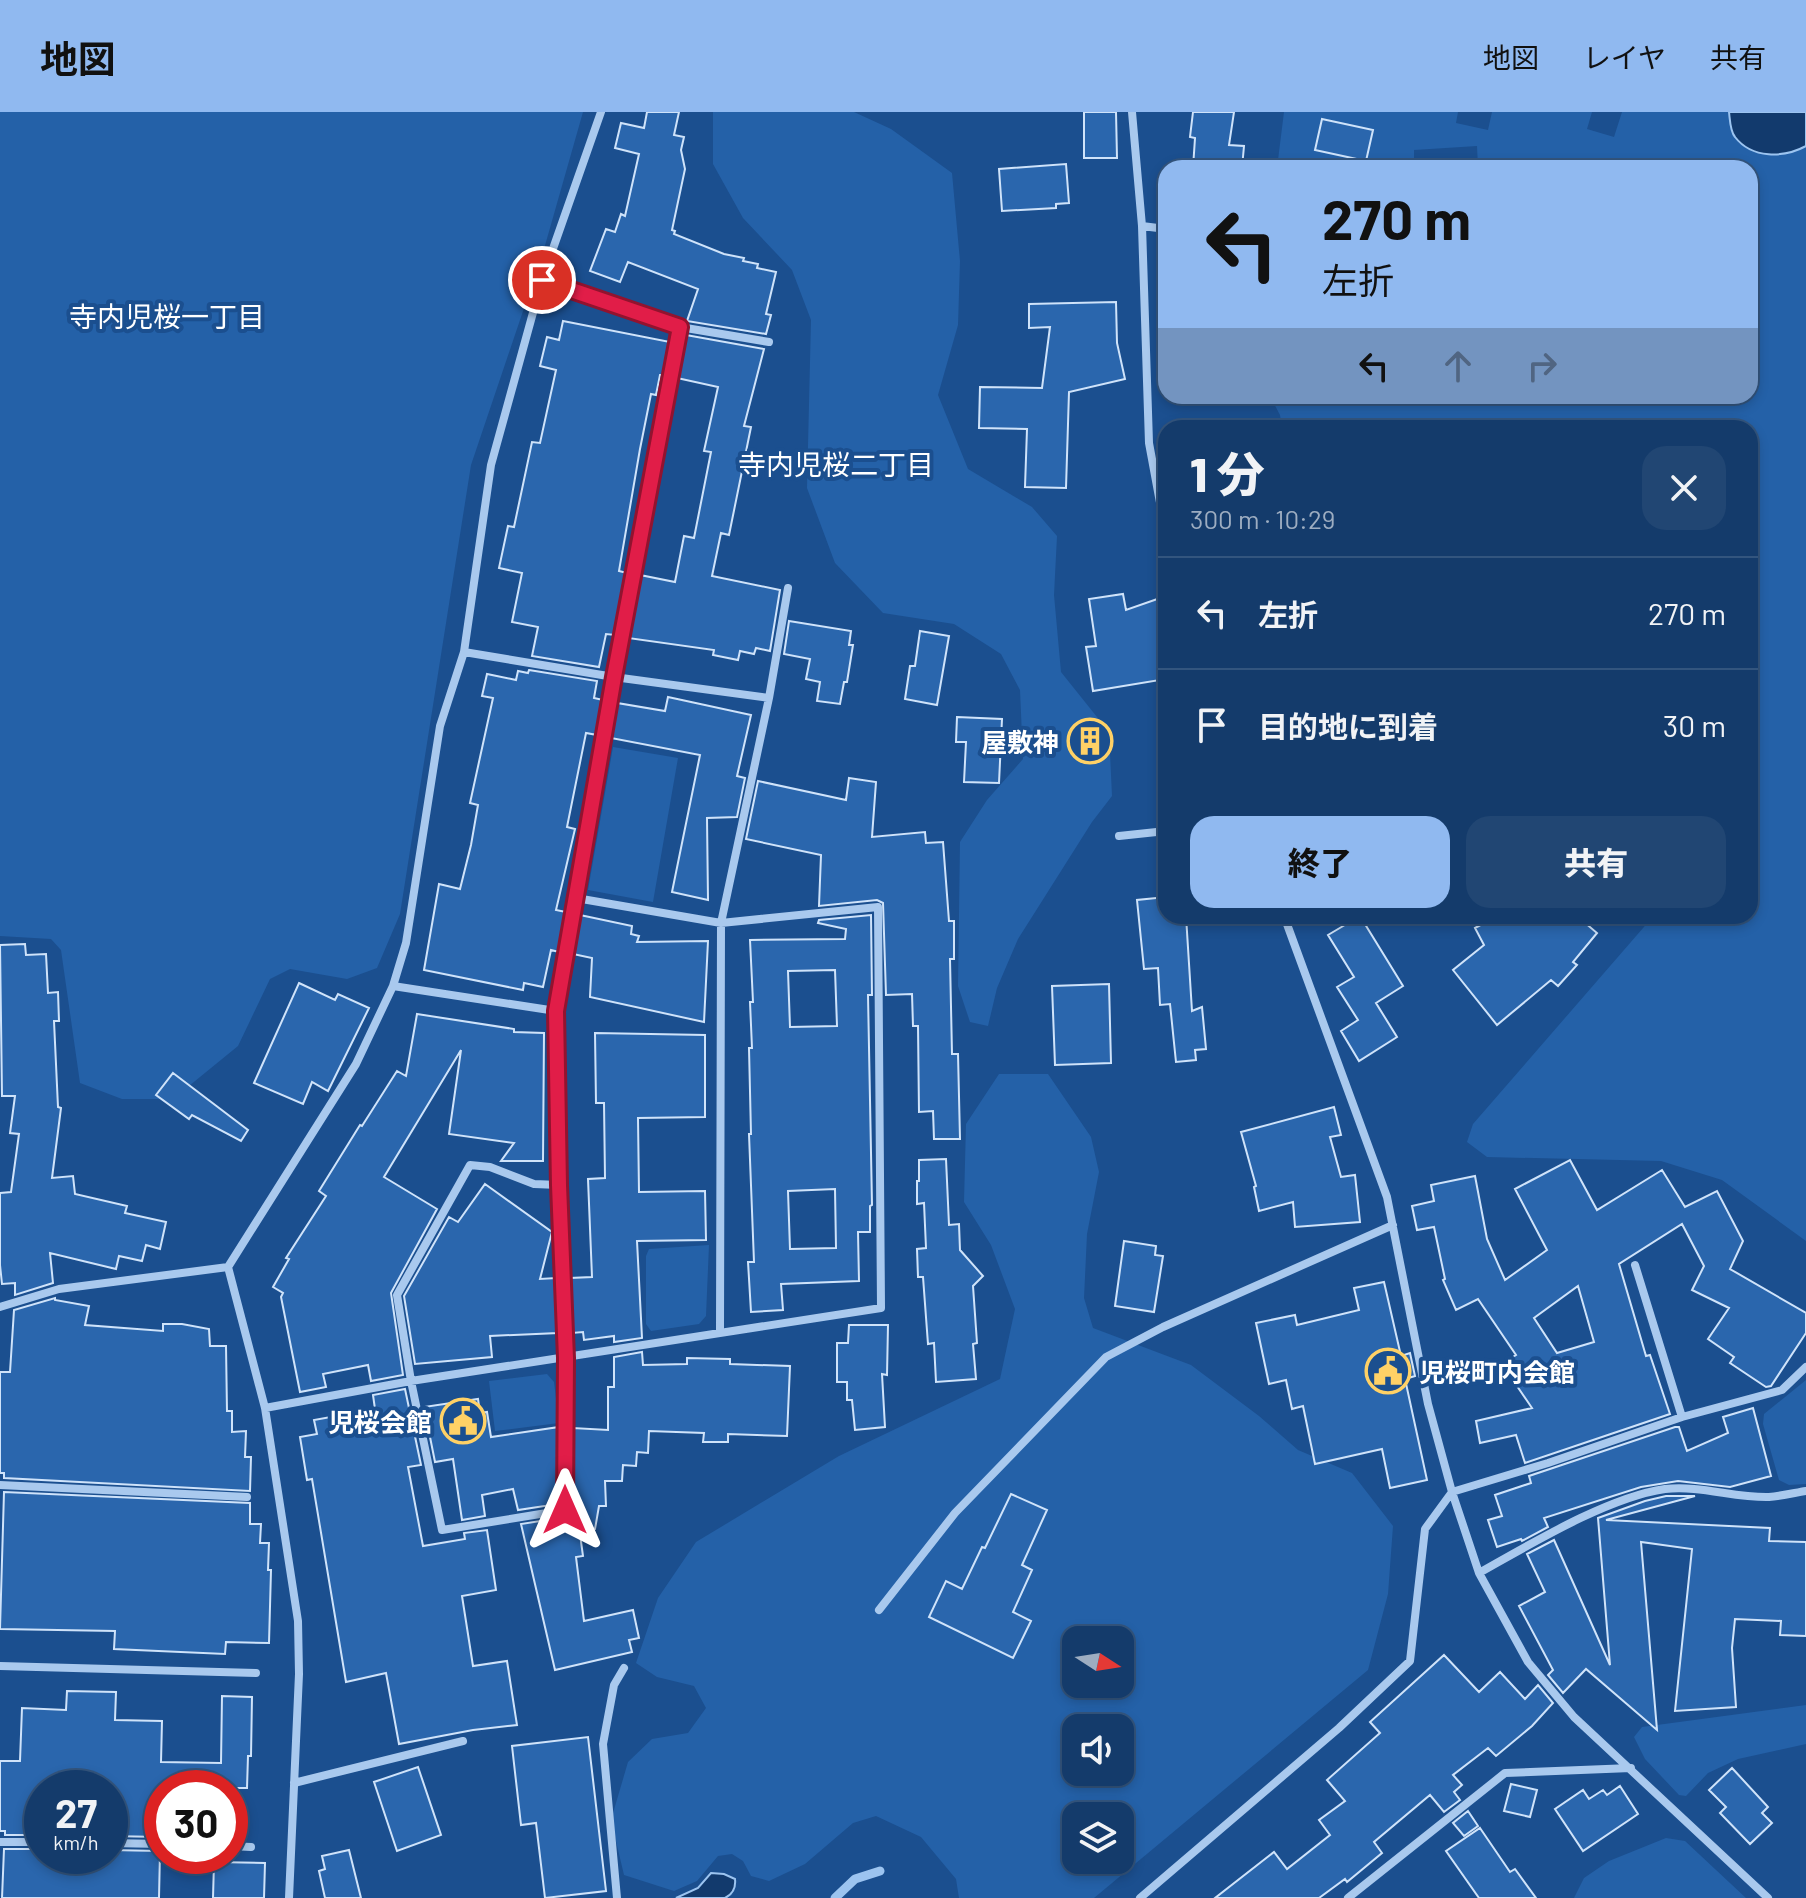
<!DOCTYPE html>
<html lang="ja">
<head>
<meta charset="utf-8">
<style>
	body { margin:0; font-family:Barlow,"Noto Sans JP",sans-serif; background:#214673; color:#f1f3f6; height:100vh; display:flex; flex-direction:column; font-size:30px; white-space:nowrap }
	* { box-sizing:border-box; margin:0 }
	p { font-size:26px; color:#9dadc1 }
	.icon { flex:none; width:44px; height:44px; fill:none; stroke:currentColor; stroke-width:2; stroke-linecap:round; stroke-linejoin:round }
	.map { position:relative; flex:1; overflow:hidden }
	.details { position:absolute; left:1158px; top:308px; width:600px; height:504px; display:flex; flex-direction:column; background:#143b6b; border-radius:24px; box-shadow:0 4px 12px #0003,0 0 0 2px #33557e }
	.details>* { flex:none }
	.hud { position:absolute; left:1158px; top:48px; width:600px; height:244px; border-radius:24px; box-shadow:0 4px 12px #0003,0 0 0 2px #33557e; background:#90b9f0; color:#111; overflow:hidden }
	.needle { width:52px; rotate:102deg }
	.buttons { position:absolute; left:1062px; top:1514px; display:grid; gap:16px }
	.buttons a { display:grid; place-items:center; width:72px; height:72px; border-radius:16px; background:#143b6b; box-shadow:0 4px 12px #0003,0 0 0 2px #33557e; font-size:40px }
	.speed { position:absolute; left:24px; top:1658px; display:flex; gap:16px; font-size:40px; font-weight:700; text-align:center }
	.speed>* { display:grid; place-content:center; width:104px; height:104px; border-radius:50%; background:#143b6b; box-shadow:0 4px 12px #0003,0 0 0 2px #33557e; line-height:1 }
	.speed small { font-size:20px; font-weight:400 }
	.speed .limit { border:12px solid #d22; background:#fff; color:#111 }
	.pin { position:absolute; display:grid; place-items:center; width:68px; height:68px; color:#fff; margin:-34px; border:4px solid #fff; border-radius:50%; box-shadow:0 2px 8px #0007 }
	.me { position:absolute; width:88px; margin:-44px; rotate:0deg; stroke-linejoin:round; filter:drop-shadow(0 0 6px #0008) }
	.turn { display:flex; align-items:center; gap:28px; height:168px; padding:0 32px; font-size:36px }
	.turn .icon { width:104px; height:104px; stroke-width:2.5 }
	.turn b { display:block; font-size:56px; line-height:68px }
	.lanes { display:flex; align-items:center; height:76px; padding:0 32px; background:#0003; justify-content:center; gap:40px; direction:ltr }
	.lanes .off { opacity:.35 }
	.round { display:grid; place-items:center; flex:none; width:84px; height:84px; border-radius:24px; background:#214673 }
	.overview { display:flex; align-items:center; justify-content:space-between; height:136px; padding:0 32px }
	h1 { font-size:48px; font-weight:800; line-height:60px }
	.cta { display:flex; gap:16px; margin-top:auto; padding:16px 32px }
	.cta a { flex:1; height:92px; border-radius:24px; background:#90b9f0; color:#111; font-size:32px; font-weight:800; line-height:92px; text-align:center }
	.cta a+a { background:#214673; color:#f1f3f6 }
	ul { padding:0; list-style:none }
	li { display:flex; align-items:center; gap:24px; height:112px; padding:0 32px; border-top:2px solid #33557e }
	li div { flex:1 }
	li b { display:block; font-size:30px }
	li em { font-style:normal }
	header { display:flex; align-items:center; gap:48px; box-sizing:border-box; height:112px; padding:0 40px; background:#90b9f0; color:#111 }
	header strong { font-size:38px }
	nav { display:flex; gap:44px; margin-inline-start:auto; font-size:28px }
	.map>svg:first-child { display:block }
	.green { fill:#2461a8; fill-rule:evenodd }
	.water { fill:#123a6d; stroke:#9cc4f0; stroke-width:2 }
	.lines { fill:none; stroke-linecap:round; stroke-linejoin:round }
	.stream { stroke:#9cc4f0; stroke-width:9 }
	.building { fill:#2a66ad; stroke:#cfe3fa; stroke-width:2; fill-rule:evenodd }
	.street { stroke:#a9c9ee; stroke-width:8 }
	.route-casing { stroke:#92132f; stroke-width:20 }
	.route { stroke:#e11d48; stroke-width:14 }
	.labels { text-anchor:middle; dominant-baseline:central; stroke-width:8; stroke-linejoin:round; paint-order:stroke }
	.poi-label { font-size:26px; font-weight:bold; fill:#fff; stroke:#1b4f8f; text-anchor:end }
	.neighbourhood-label { font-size:28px; fill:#fff; stroke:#1b4f8f }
</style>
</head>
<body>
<header>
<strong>地図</strong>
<nav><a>地図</a><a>レイヤ</a><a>共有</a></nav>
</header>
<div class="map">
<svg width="1806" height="1786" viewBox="0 0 1806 1786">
	<rect width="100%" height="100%" fill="#1b4f8f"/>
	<path class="green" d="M0,0H583L544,137L471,353L400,802L377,856L347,867L290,857L270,867L238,934L173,987H122L80,971L61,838L51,827L0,824Z
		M713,0H854L891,17L952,61L960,149L958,213L938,283L968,357L1032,395L1057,424L1054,483L1061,560L1109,620L1112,684L1092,710L1018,827L997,876L988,914L970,910L958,874L960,730L987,688L1023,647L1020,578L1001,542L954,512L883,501L835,451L807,376L811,208L792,158L743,106L713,52Z
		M1284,0H1458L1456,11L1488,18L1492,0H1592L1587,17L1614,25L1622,0H1806V1129L1722,1068L1661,1049L1487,1045L1467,1030L1473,1012L1650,808L1651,804H1750V316H1282L1280,303L1270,284H1750V56H1478L1477,34L1414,38V56H1277Z
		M613,635L678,646L653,790L588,778Z
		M999,962H1048L1091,1025L1099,1060L1087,1122L1084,1186L1093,1216L1191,1253L1259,1304L1298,1338L1352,1361L1393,1414L1388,1482L1368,1558L1094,1786H959L956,1767L921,1725L876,1704L853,1711L805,1752L769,1769L751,1764L743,1749L732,1742L718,1744L697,1769L674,1779L624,1763L611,1708L628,1650L652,1627L688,1621L706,1596L694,1574L657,1565L636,1551L658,1486L696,1430L839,1344L1000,1267L1015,1197L991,1133L964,1090L966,1012ZM1076,1528H1120V1572H1076ZM1076,1616H1120V1660H1076ZM1076,1704H1120V1748H1076Z
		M709,1133L706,1204L699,1212L651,1219L646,1212V1144L649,1137Z
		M547,1262L554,1270L559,1311L495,1319L489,1269Z
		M1806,1268V1372L1789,1373L1779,1368L1763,1312L1764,1302Z
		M1806,1593V1632L1738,1647L1708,1661L1686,1684L1679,1683L1645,1647L1634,1625L1642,1615Z
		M1666,1726L1685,1729L1746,1786H1574L1584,1766L1609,1749Z"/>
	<path class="water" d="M1729,0H1806V34C1784,46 1752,47 1735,25C1730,19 1730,8 1729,0Z
		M711,1761L724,1762L735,1767C736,1776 733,1782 725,1786H676L698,1776Z"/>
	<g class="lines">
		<path class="stream" d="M835,1786L855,1767L880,1759"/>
	</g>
	<path class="building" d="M647,0H679L674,23L684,25L681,38L685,57L672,118L675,119L674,122L724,142L744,146L743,149L758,152L757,156L776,160L766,202L771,203L766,222L687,209L698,177L628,150L620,170L590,159L606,117L615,120L621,102L625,104L639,42L615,36L621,11L644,16Z
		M1084,0H1116L1117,46H1084Z
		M1193,0H1234L1229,33L1244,34L1242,56H1193L1195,26L1190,25Z
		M1322,7L1373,18L1366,49L1315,38Z
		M1066,52L1069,91L1056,92V96L1002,99L999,57Z
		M1116,190L1117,231L1125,267L1069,280L1066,376L1025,375L1027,317L979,316L980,275L1042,276L1050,215L1029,216V192Z
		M563,209L670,230L664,263H660L656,283L651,282L640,337L619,459L627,461L615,523L606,522L599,555L532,544L538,515L512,510L522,461L499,456L508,414L514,415L532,330L540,331L556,258L540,254L547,225L559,228Z
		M686,223L764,237L744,314L751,315L729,423L721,421L712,464L780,478L770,539L756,536L754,542L740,539L738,548L713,543L714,538L628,526L640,463L675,470L684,424L694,426L711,340L704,339L718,275L677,266Z
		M1123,482L1126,498L1166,484V567L1093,579L1086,535L1096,534L1089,487Z
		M789,509L851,519L849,533H853L847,570H844L840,592L817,589L820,570L806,567L810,547L784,542Z
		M920,519L949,524L937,593L905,587L910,554H915Z
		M529,558L597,569L594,586L603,588L597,623L586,621L567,715L575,717L556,798L566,800L559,840L551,838L543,875L524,871L523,878L424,858L439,772L460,777L471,733L478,693L470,691L493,586L482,584L487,562L516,568L518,559L528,561Z
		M668,585L751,603L737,664L745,666L737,705L707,706L708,788L672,780L700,643L611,626L617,591L665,599Z
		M957,605L1002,607L999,671L964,670L966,630H956Z
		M849,666L876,670L872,725L925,720L926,731L943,730L949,809H954V847H950L952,942H958L960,1027H934L933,999L919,1000L918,914H913L912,882L886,883L883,791L877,788L819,794L821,743L746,727L758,669L846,688Z
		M1166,785V804H1186L1192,899L1202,895L1206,937L1195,938L1196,948L1176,950L1170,892L1160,893L1158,856L1144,857L1137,788Z
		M580,803L632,814L631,822L639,824L637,830L708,829L704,910L590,885L592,846L573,842Z
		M871,803L872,883H868L872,1093L870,1094V1120H858L859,1169L781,1172L783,1198L751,1200L748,1150H754L749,1022H751L749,936H752L750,890H753L750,828L845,827L846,817L818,811L819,808ZM835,858L837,914L790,915L788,859ZM835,1077L836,1136L790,1137L788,1079Z
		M1360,804L1403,874L1376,891L1397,925L1359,949L1341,919L1358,908L1337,875L1354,865L1328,823Z
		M1497,804H1577L1597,821L1573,850L1577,853L1558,874L1551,868L1497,913L1453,858L1484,833L1475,816Z
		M25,832L26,843L46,842L48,881L58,880L59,909H54L58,995L61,996L52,1066L73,1064L75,1082L127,1094L125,1101L166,1110L160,1137L146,1133L142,1149L119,1144L116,1157L50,1141L53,1171L15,1183V1171L2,1172L0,1153V1081L11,1080L19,1022L10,1021L15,984H2L0,833Z
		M299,871L335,888L338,882L369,896L328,979L312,970L303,992L254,971Z
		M1109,872L1111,951L1055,953L1052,874Z
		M417,902L514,917V920L544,921L543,1049H501L514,1031L449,1022L461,938L384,1065L437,1097L391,1181L403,1263L371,1269L368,1253L323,1262L326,1275L300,1280L281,1185L283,1181L273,1175L289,1147L286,1146L326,1084L319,1079L360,1013L362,1014L397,959L406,964Z
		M595,921L705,923V1005L638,1006L639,1080L705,1079L706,1128L637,1129L642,1226L614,1230V1224L584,1228L583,1220L572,1221L570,1166L592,1165L588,1067L605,1066L604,991H596Z
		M173,961L248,1018L241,1029L192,1003L189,1007L156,983Z
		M1334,995L1341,1023L1330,1025L1341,1065L1355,1063L1360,1110L1295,1115L1293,1090L1259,1099L1254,1075L1256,1074L1241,1020Z
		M946,1047L949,1113L959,1112L960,1138L983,1164L973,1174L977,1231L973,1232L976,1267L936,1270L934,1231L928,1232L923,1165H918L917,1137L926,1136L924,1091L917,1092V1069H919V1048Z
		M1570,1048L1597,1098L1662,1058L1685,1095L1717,1079L1743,1129L1730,1157L1806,1201V1221L1771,1274L1766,1275L1730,1251L1734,1245L1708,1227L1729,1196L1692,1178L1704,1154L1682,1112L1619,1152L1646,1244L1650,1243L1670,1302L1525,1351L1516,1323L1480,1331L1476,1309L1532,1296L1502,1252L1516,1243L1478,1187L1456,1198L1443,1168L1445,1167L1434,1115L1417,1118L1412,1094L1434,1089L1431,1073L1475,1064L1487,1127L1505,1168L1547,1138L1515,1077ZM1578,1174L1594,1230L1557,1241L1534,1206Z
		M485,1072L552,1120L540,1167L556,1166L558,1221L490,1224L492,1245L415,1252L404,1184L449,1105L458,1110Z
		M1124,1129L1156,1134L1155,1143L1163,1144L1154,1200L1115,1194Z
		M1384,1170L1401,1244L1410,1241L1415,1264L1405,1267L1427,1368L1390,1376L1382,1337L1315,1352L1303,1294L1292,1297L1286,1268L1269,1272L1256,1211L1295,1203L1297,1213L1359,1198L1354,1176Z
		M55,1186V1188L89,1194L85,1213L163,1219V1212H182L209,1217L210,1234H226L227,1299H232V1320L246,1319L245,1345H251L250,1379L4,1366V1361H0V1260H10L14,1198Z
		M849,1213H888L887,1263L882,1262L885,1315L855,1318L852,1288H847V1270H837V1231H848Z
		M642,1240L643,1253L687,1252V1246L730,1247V1252L790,1254L787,1324L728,1322V1330H703L704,1321L649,1319L648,1341L637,1340L636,1354L623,1353L622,1369H605L606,1394H599L595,1417L579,1415L583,1444L576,1445L584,1509L633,1498L639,1526L629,1528L632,1540L555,1558L521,1412L566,1405L571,1402L573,1316L608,1318V1275H614V1245Z
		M405,1277L421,1353L408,1355L423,1434L465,1427L464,1421L487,1418L496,1478L462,1484L473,1554L507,1549L517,1613L473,1618L399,1632L386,1561L346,1570L312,1367L307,1368L300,1325L317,1322L314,1308L375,1297L373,1283Z
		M478,1287L480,1301L487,1300L491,1325L559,1315L558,1392L518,1398L513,1377L482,1383L485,1404L462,1408L453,1347L435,1350L424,1295Z
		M1753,1296L1771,1364L1730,1375L1678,1369L1641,1375L1544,1406L1548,1415L1522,1429L1521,1427L1497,1435L1488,1408L1502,1404L1495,1383L1531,1371L1529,1364L1675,1315H1679L1687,1339L1728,1321L1723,1305Z
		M4,1380L250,1391V1412H261L260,1431H269L268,1458H271L269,1531L226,1530L225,1542L114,1537L115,1519L0,1517Z
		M1011,1382L1047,1398L1022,1453L1032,1458L1013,1500L1031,1509L1013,1546L929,1505L946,1469L962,1477L982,1435L985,1436Z
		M1666,1384H1695L1606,1408L1770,1416L1769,1429L1806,1430V1524L1780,1523L1781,1509L1735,1507L1732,1536L1736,1595L1675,1599L1692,1437L1641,1430L1657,1618L1586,1557L1563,1581L1548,1563L1553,1558L1519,1494L1545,1480L1527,1442L1554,1428L1610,1553L1598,1406L1645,1389Z
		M1444,1543L1479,1580L1500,1560L1525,1587L1538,1573L1553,1591L1532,1614L1496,1644L1488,1636L1453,1663L1462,1673L1454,1680L1460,1688L1444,1700L1430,1683L1374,1730L1382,1741L1347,1770L1345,1767L1319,1786H1215L1274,1740L1287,1757L1330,1723L1319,1708L1345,1689L1327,1668L1380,1621L1370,1610Z
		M67,1579L116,1580L115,1608L162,1609L161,1650L221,1651L222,1584L252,1585L251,1644H248L247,1676H162L161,1725L110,1724V1676H42V1723H5V1719H0V1649H20L22,1596L66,1598Z
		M588,1625L606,1779L545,1786L536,1711L521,1713L512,1634Z
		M418,1655L441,1723L397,1739L374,1670Z
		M1732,1656L1768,1695L1762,1701L1772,1711L1750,1732L1720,1701L1726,1695L1709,1678Z
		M1511,1672L1537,1678L1530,1705L1504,1699Z
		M1620,1674L1638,1702L1583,1739L1555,1697L1583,1678L1589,1687L1603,1678L1607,1683Z
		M1468,1699L1478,1714L1464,1724L1453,1711Z
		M1480,1716L1510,1760L1515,1757L1536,1786H1479L1446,1739Z
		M4,1737H42V1746L110,1748V1738L160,1739L159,1786H2Z
		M349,1738L361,1786H325L319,1759L325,1757L322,1744Z
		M214,1750L265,1751L264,1786H213Z"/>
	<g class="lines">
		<path class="street" d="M1132,0L1142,114L1149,331L1166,423
			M1142,114L1166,117
			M542,168L680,215L614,565L556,899L559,1073L566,1246L565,1398L442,1418L411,1269L397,1183L470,1053L490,1055L534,1072L559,1073
			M680,215L769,230
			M464,540L614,565L769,586
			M1119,724L1166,719
			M1284,804L1387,1085L1428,1292L1452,1380L1479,1461L1528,1550L1574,1605L1768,1786
			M393,874L556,899
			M1635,1153L1682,1305
			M0,1195L59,1177L228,1155
			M720,1219L721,811L769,586L788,476
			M265,1296L411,1269L881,1196L878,795L721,811L576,786
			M0,1373L247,1385
			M1479,1461C1529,1433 1608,1385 1665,1377C1700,1373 1735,1386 1769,1385C1781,1384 1794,1381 1806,1379
			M879,1498L955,1401L1106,1245L1163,1215L1393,1113
			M0,1554L256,1561
			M294,1671L463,1629
			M0,1730H42
			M110,1731L162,1732
			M230,1734L251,1735
			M289,1786L299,1562L298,1509L265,1296L228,1155L356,952L393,874L406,831L440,614L464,540L491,353L542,168L601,0
			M617,1786L603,1632L614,1573L624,1556
			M1140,1786L1339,1616L1410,1549L1425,1417L1452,1380L1548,1351L1682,1305L1782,1278L1806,1255
			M1348,1786L1505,1661L1631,1656"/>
	</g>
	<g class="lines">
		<g class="route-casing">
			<path id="route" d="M542,168L680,215L614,565L556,899L559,1073L566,1246L565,1398"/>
		</g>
		<use href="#route" class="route"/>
	</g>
	<defs>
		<g id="building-ring" transform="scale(2.3)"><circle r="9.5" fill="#1b4f8f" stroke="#ffd166" stroke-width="1.5"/><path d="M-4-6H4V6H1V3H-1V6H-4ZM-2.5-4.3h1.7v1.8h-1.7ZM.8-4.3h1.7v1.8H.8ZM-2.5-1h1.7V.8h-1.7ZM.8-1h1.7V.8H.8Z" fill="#ffd166"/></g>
		<g id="civic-ring" transform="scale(2.3)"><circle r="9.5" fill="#1b4f8f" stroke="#ffd166" stroke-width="1.5"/><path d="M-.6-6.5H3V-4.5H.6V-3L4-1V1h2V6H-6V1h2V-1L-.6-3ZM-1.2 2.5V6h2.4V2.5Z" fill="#ffd166"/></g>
	</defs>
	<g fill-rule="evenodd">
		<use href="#building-ring" x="1090" y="629"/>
		<use href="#civic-ring" x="1388" y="1259"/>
		<use href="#civic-ring" x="463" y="1309"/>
	</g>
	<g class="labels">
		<g class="poi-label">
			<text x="1059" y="629">屋敷神</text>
			<text x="1419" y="1259" text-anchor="start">児桜町内会館</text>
			<text x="432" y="1309">児桜会館</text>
		</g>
		<g class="neighbourhood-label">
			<text x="167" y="204">寺内児桜一丁目</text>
			<text x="836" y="352">寺内児桜二丁目</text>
		</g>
	</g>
</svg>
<div class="buttons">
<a><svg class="needle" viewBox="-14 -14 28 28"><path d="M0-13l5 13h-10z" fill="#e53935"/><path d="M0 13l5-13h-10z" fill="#9dadc1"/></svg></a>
<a><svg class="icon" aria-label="sound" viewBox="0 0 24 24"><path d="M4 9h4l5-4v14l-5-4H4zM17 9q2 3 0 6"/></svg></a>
<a><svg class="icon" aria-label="layers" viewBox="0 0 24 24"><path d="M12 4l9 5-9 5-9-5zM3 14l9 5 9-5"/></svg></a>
</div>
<div class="speed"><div>27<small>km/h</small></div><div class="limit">30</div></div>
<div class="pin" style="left:542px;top:168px;background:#d93025"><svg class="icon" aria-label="arrive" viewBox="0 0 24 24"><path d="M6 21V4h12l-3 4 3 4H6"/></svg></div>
<svg class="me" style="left:565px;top:1398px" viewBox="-20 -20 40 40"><path d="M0-17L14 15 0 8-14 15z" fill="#e11d48" stroke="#fff" stroke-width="4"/></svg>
<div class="hud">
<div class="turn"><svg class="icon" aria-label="left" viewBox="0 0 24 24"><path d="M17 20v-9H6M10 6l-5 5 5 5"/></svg><div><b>270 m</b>左折</div></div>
<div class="lanes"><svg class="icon" aria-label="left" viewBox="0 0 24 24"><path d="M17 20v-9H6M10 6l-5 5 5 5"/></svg><svg class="icon off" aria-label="ahead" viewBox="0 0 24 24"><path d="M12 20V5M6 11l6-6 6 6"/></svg><svg class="icon off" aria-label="right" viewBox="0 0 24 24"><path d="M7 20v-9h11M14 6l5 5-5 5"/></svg></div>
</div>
<section class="details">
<div class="overview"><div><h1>1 分</h1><p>300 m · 10:29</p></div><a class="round"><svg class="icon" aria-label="close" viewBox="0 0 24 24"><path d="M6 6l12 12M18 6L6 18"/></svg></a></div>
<ul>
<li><svg class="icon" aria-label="left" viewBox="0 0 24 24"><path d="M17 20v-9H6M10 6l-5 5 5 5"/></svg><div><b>左折</b></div><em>270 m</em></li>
<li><svg class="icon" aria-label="arrive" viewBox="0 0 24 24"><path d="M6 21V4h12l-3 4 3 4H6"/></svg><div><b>目的地に到着</b></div><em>30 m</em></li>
</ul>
<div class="cta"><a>終了</a><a>共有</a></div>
</section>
</div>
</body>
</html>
